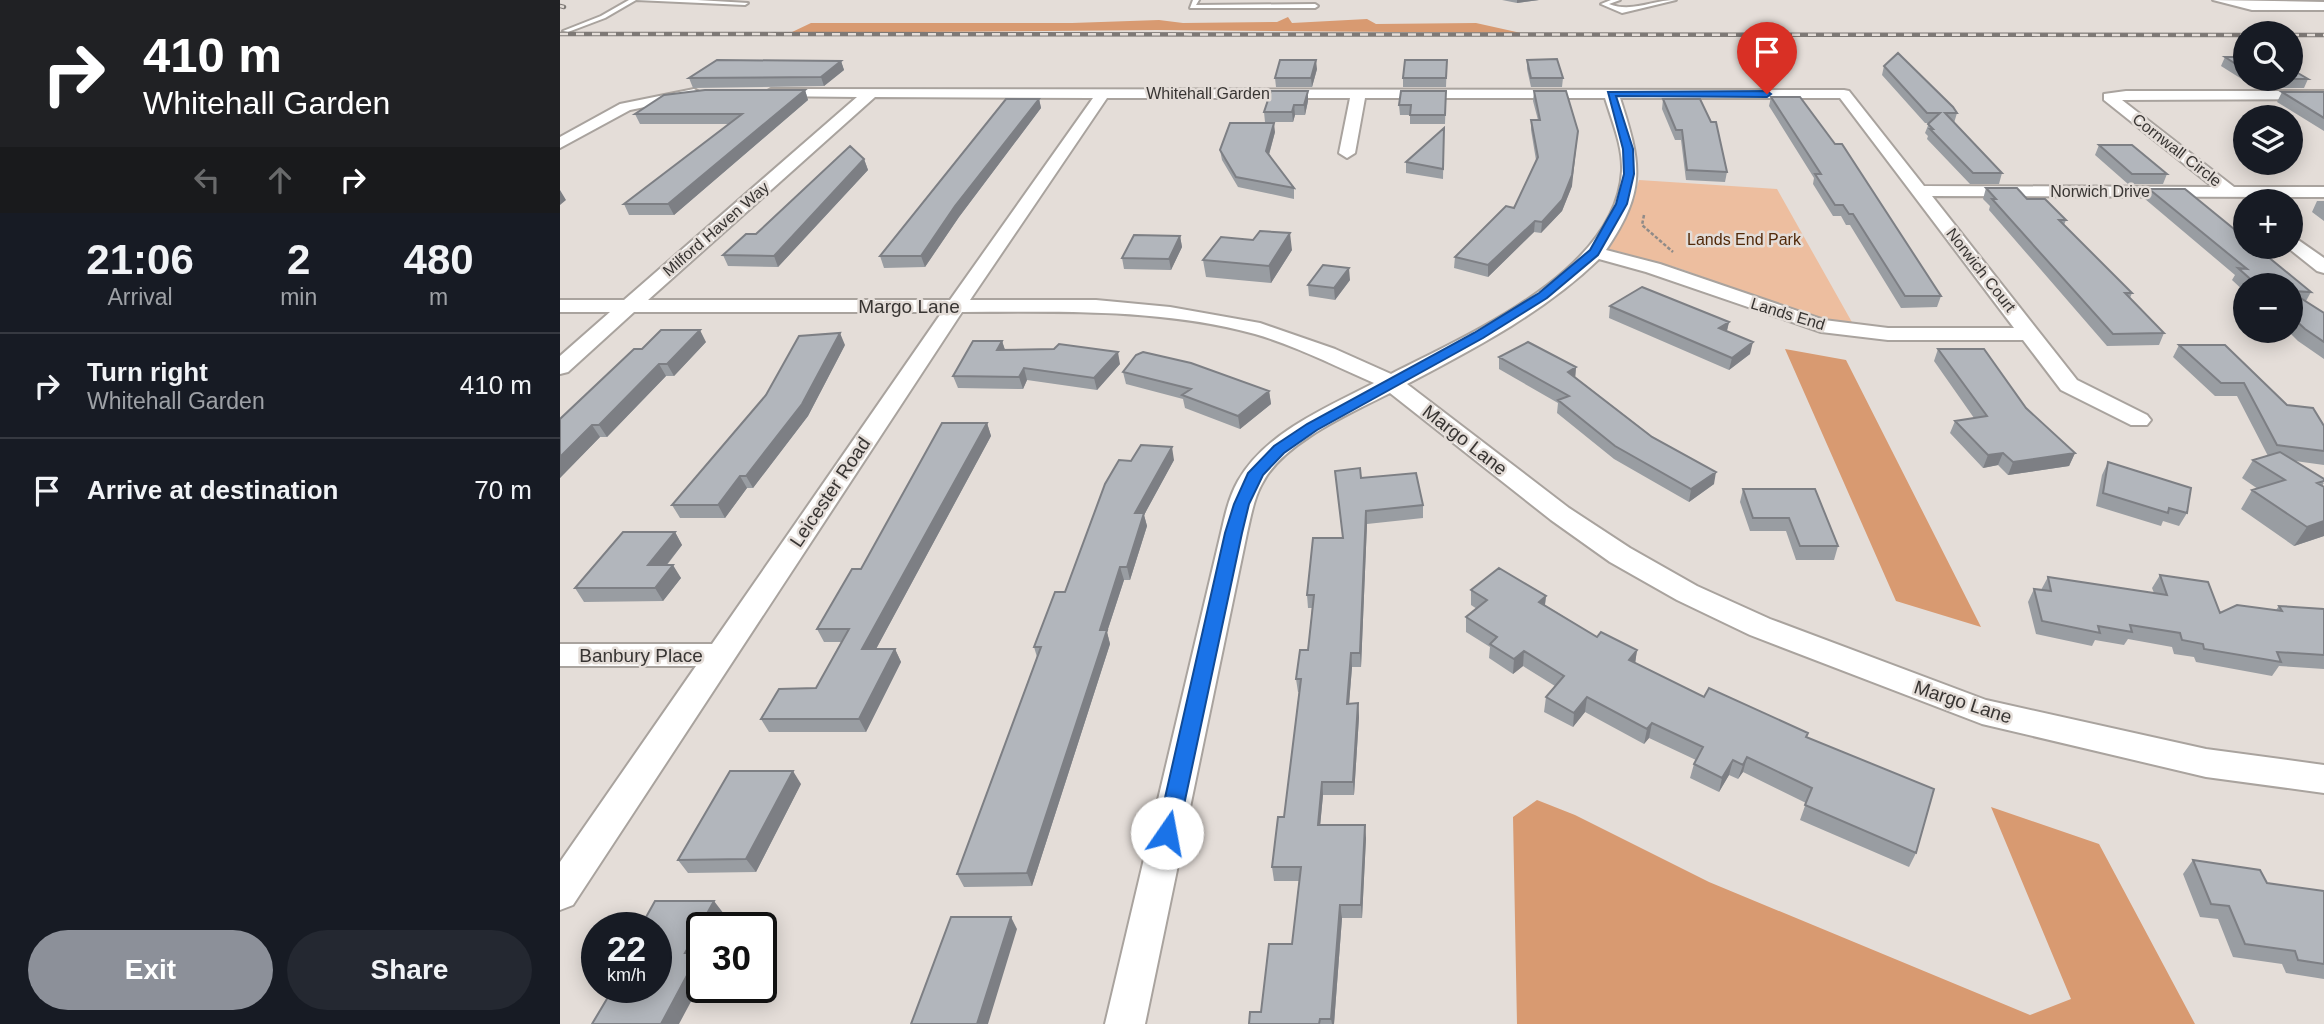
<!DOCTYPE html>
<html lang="en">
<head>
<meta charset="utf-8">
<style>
	body { margin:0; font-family:Arial,sans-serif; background:#242831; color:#f1f3f6; height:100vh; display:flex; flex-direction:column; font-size:26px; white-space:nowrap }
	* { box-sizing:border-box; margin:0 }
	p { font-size:23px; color:#9ea1a6 }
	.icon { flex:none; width:38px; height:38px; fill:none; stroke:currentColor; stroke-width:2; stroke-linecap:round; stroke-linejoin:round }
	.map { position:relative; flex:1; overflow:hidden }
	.panel { display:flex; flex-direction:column; background:#171b24; width:560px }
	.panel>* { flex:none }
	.guide { background:#202124; color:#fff; overflow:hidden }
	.buttons { position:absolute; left:1673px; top:21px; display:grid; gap:14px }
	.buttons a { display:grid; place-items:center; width:70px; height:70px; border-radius:50%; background:#171b24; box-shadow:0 4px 18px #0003; font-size:35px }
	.speed { position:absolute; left:21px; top:912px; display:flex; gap:14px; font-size:35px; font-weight:700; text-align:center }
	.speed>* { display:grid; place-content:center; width:91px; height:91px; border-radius:50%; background:#171b24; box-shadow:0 4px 18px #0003; line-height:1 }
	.speed small { font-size:18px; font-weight:400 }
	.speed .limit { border:4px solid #111; border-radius:10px; background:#fff; color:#111 }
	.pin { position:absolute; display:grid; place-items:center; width:60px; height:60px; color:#fff; margin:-72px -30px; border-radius:50% 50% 50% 0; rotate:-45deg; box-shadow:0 0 7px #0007 }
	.pin .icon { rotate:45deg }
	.me { position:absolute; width:77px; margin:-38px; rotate:12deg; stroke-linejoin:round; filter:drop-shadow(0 0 5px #0008) }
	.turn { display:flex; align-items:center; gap:24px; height:147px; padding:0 28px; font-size:32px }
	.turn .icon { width:91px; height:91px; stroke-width:2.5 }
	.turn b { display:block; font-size:49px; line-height:60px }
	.lanes { display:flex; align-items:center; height:66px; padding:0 28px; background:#0003; justify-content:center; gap:35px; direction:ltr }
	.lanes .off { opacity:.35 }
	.eta { display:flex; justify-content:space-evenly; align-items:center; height:119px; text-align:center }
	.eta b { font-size:42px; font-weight:600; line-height:49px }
	.primary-button { display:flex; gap:14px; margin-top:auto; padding:14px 28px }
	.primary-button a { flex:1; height:80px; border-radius:42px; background:#8c9099; color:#fff; font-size:28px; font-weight:600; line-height:80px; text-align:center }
	.primary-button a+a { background:#242831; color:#f1f3f6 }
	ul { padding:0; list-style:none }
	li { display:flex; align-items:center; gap:21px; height:105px; padding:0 28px; border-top:2px solid #363941 }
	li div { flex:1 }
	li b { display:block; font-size:26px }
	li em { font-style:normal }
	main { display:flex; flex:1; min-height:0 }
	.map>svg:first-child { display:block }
	.green { fill:#edbe9f }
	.water { fill:#d89a71 }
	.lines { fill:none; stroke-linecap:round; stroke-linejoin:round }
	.lane-casing { stroke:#a9a39e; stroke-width:4 }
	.street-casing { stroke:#a9a39e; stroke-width:4 }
	.path { stroke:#908b88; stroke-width:2.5; stroke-dasharray:3.5 2; stroke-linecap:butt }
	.lane { fill:#fff; fill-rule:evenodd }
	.street { fill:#fff; fill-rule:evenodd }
	.rail-casing { stroke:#7e7976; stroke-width:4.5 }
	.rail { stroke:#e4ddd8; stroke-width:2.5; stroke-dasharray:8; stroke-linecap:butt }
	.wall { fill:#999da2 }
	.shaded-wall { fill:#7d7f84 }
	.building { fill:#b2b6bc; stroke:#7d7f84; stroke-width:2 }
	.route { fill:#1a73e8; stroke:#114b97; stroke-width:2 }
	.labels { text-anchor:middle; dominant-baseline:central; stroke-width:5; stroke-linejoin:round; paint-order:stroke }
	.far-street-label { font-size:16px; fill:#383533; stroke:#e4ddd8 }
	.far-park-label { font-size:16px; fill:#522a0a; stroke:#e4ddd8 }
	.street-label { font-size:19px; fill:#383533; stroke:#e4ddd8 }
</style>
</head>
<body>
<main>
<section class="panel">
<div class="guide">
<div class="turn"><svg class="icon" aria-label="right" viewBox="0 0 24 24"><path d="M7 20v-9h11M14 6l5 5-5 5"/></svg><div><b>410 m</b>Whitehall Garden</div></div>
<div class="lanes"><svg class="icon off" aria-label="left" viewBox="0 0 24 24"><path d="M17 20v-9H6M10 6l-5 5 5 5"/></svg><svg class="icon off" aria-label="ahead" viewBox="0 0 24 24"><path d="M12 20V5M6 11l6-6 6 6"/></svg><svg class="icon" aria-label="right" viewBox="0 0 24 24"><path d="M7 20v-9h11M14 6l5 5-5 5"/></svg></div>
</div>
<div class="eta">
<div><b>21:06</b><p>Arrival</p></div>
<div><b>2</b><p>min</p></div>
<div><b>480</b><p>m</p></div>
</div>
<ul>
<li><svg class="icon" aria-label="right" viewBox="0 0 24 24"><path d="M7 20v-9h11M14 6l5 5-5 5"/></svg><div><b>Turn right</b><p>Whitehall Garden</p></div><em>410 m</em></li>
<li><svg class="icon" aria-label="arrive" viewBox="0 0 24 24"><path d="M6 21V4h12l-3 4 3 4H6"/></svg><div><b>Arrive at destination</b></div><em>70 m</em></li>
</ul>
<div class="primary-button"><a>Exit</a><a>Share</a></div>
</section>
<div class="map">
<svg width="1764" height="1024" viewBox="0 0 1764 1024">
	<rect width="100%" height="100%" fill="#e4ddd8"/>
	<path class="green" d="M1079,180L1217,189L1293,324L1253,317L1118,268L1049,249L1073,201Z"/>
	<path class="water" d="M728,17L732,23L807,19L816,24L916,23L961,33L597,30L230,33L251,23H512L599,20L623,23L717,22Z
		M1225,349L1286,360L1421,627L1336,601Z
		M977,800L1015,815L1149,882L1470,1015L1511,999L1431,807L1539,844L1635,1024H957L953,817Z"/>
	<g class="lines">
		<g class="lane-casing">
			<path id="lane" d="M69,0H137L188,3L185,5L76,0L45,18L8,32L3,31L41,16Z
				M633,0H639L636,5L755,4L758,6L755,8H630Z
				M1051,0H1060L1049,4C1072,13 1092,0 1116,0L1062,13L1041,4Z"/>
		</g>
		<g class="street-casing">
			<path id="street" d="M1653,0L1764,2V10H1692Z
				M134,89L141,93L139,96L70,110L0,148V137L60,104Z
				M211,89L1284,90L1289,91L1364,186L1653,187L1544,100V94L1566,91H1764V99L1562,100L1674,187H1764V197L1372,196L1517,380L1587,415L1591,420L1587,425H1571L1501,390L1463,340H1328L1261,332L1086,272L1039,259C983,313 915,348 847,384L1009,508L1070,548L1137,586L1210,619L1426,700L1646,749L1764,765V793L1646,777L1422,724L1190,635L1117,600L1050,562L991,520L830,393C791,413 724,442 703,482C694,497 691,516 687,533L585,1024H545L661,533C665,515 669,497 678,481C706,432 766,408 814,383C775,366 736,346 695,334C600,308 499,312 402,312L13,905L0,910V862L136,666H0V644H152L382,312H74L8,372L0,374V356L50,312H0V300H64L297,97L206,96L204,93ZM315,97L533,98L390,300H88ZM547,98H790L779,153L787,158L795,153L805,98H1045C1052,121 1063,146 1062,171C1056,272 909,334 831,374L775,349L700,323L610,307L536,300H410ZM1060,98H1280L1454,328H1328L1264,320L1100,264L1046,250C1087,190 1081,163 1060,98Z
				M1731,235L1764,258V273L1757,271L1727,247H1731Z"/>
		</g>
		<path class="path" d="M1084,215L1082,225L1113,252"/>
		<use href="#lane" class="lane"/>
		<use href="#street" class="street"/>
		<g class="rail-casing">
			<path id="rail" d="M0,6L4,7
				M0,34L1685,35
				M1731,35H1764"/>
		</g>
		<use href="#rail" class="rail"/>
	</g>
	<path class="wall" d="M942,0H979L957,3Z
		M1665,57H1685V79H1748L1744,88H1696L1661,66Z
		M887,60L886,87H843V78Z
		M967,60L1003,78L1002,87H971L967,69Z
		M281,61L284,70L264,86L133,88L129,78Z
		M1324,66L1397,113L1394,123L1442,173L1439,184H1410L1367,139L1368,136L1365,133L1369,123H1365L1322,75Z
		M757,69L752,87H716L715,78Z
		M245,90L248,100L114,215H69L64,204L169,124H80L75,114Z
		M886,91L885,124H850V115H840L839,105Z
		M974,91L1012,186L1002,211L981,233L974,232L928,277L894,268L895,257L954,208L976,160L971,130V120H978L973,101Z
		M1722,92H1764V131L1717,102Z
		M1211,97L1381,296L1377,307L1341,308L1290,225H1286L1281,216H1273L1253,184L1254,178L1209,106Z
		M479,99L481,108L399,217L365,267L324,268L320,256Z
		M1103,99L1167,172L1165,182L1126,180L1121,140H1115L1102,109Z
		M748,101L745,115H735L733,122H705L704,112Z
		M884,128L883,179L846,173V162Z
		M715,132L709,155L734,188V199L678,187L662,160L660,150Z
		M1539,145L1607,174L1603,184H1568L1535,155Z
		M304,159L308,170L218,267L168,266L163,255L196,234Z
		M1426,188L1467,199L1506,220L1504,225L1572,293L1570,298L1604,333L1599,345L1547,346L1429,210L1430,206L1423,199Z
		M1589,189L1751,292L1746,301L1764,313V359L1738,341L1728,331H1731V285H1685V292L1672,280L1675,275L1585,199Z
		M1757,201H1764V221L1752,212Z
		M620,236L622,247L611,270L564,269L562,258Z
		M732,250L711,283L646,277L643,260Z
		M790,280L775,300L749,296L748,285Z
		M1050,306L1169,322L1167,331L1190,354L1169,370L1049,318Z
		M442,341L445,350L560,364L537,390L467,380L463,389L398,388L393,376Z
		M146,342L114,376H106L47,437H40L0,478V419L82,349Z
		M285,345L248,416L193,488H187L165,518H120L112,505Z
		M1619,345L1764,426V465L1735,461L1764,483L1762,486L1764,536L1734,546L1681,509L1692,490L1698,489L1682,478L1693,460L1708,456L1677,396H1655L1613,357Z
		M1378,349L1466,408L1515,453L1509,466L1448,475L1438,465L1423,468L1390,433L1395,421L1414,418L1374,361Z
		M939,357L1016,367L1015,377L1154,484L1129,502L1054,459L997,413L998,403L939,369Z
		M563,372L709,391L711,404L680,429L625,408L623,399L566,384Z
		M427,423L431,436L316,649H335L341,662L306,732H209L201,719L256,688L281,642H264L257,629L301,569Z
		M614,460L584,515L587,526L570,580H564L547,632L550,644L472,886L404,887L397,874L477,657L474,647L505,592L571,461Z
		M1548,462L1627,513L1619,526L1603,521L1601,526L1536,506L1542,475Z
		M775,471L801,478L863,505V518L807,524L801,667H792L789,703H798L799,717L794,795H763L760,825L806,838L802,918H782L774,1024H689L701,1012L732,944L739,881H714L712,867L724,817L739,692H738L736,679L748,650L752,608H748L747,595L783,538Z
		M1183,489L1278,546L1274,560H1236L1226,531H1190L1180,502Z
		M115,532L122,545L107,565L121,578L103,601L24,602L15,588Z
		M1600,575L1660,613L1716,610L1719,606L1764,609V669L1719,666L1712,676L1636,662L1634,657L1614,654L1612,647L1568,639L1564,645L1535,640L1532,646L1476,634L1468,602L1474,589L1481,590L1488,577L1594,593L1592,588Z
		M911,590L986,596L985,605L1037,637L1077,650L1075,663L1144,697L1246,737L1356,853L1349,867L1240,820L1246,803L1183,772L1178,779L1169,775L1159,792L1130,778L1134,764L1136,760L1089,738L1084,744L1025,712L1013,727L984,712L986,697L995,686L963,666L953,674L929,658L930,647L906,632V617L917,609L911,605Z
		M241,784L196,872L128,873L118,860Z
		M1633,860L1707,883L1764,891V979L1726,973L1722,964L1673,957L1658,919L1640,917L1623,874Z"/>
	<path class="shaded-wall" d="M957,0H979L957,3Z
		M756,60L757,69L752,87L751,78Z
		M281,61L284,70L264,86L261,77Z
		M245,90L248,100L114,215L108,204Z
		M748,91V101L745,115L744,105Z
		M479,99L481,108L399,217L365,267L361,256L395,206Z
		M734,105L735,115L733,122L732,112Z
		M714,123L715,132L707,161L706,151Z
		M1018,131L1012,186L1002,211L981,233L982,222Z
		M304,159L308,170L218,267L214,256Z
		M0,190L6,200L0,205Z
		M975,221L974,232L928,277V265Z
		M730,233L732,250L711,283L709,266Z
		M620,236L622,247L611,270L609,259Z
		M789,268L790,280L775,300L774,288Z
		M1169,322L1166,334L1159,328Z
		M140,330L146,342L114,376L107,364Z
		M280,333L285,345L248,416L193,488L186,476Z
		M442,341L446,353L437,350Z
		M1193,342L1190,354L1169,370L1172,358Z
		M558,352L560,364L537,390L534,378Z
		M99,364L106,376L47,437L39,425Z
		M1016,367L1015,380L1008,372Z
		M464,368L467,380L463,389L459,377Z
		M709,391L711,404L680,429L678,416Z
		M427,423L431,436L309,662L302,649Z
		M32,425L40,437L0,478V457Z
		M612,447L614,460L584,515L587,526L570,580L567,567L575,513Z
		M1443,453L1438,465L1423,468L1428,455Z
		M1515,453L1509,466L1448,475L1453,462Z
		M1156,472L1154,484L1129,502L1131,489Z
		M180,476L187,488L165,518L158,505Z
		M806,511L807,524L801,667L800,653Z
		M1764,521V536L1734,546L1747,527Z
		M115,532L122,545L96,578L88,565Z
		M113,565L121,578L103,601L95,588Z
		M560,567L564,580L547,632L550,644L472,886L467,873L540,630Z
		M986,596L984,611L979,602Z
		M335,649L341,662L306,732L299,719Z
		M1077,650L1075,664L1069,660Z
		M964,651L963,666L953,674L954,659Z
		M791,653L792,667L788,717L787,704Z
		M1027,697L1025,712L1013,727L1014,713Z
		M798,703L799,717L794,795L793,782Z
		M1092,723L1089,738L1084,744L1087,729Z
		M1187,757L1183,772L1178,779L1183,765Z
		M1173,760L1169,775L1159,792L1162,778Z
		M233,771L241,784L196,872L186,859Z
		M762,782L763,795L759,838L758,825Z
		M805,825L806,838L802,918L801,905Z
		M154,901L164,914L157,928H142V981L119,1024H101L125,953Z
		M780,905L782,918L774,1024H772L771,1019Z
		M451,917L457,929L428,1024H417Z"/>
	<path class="building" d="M1338,53L1393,107L1397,113H1385L1442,173H1413L1370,129H1373L1368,124L1380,113H1367L1324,66Z
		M1665,57H1685V70Z
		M997,59L1003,78H971L967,60Z
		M157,60L281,61L261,77L129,78Z
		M720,60H756L751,78H715Z
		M845,60H887L886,78H843Z
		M1731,69L1748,79H1700H1731Z
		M145,90H245L108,204H64L182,114H75L104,95Z
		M711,91H748L744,105H734L732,112H704Z
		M841,91H886L885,115H850L851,105H839Z
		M974,91H1006L1018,131L1012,175L1002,200L982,222L975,221L928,265L895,257L946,206L954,208L978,157L971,120H980Z
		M1722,92H1764V118Z
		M1211,97H1240L1275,144H1282L1381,296H1345L1293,214H1289L1283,205H1275L1255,174H1261Z
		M446,99H479L395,206L361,256H320Z
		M1103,99H1140L1151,122H1156L1167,172L1127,170L1122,130H1116Z
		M670,123H714L706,151L734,188L676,177L660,150Z
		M884,128L883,169L846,162Z
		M1539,145H1572L1607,174H1572Z
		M290,146L304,159L214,256L163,255L186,234H196Z
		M1426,188H1457L1467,199H1485L1506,220H1499L1572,293H1565L1604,333L1553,334L1432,199H1436Z
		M1589,189H1625L1685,238V247H1696L1751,292L1731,291V285H1697L1678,268L1687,269Z
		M700,231L730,233L709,266L643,260L661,237L693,240Z
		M574,235L620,236L609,259L562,258Z
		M763,265L789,268L774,288L748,285Z
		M1082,287L1169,322L1159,328L1193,342L1172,358L1050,306Z
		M1731,292L1764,313V342L1745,329L1731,316Z
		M101,330H140L107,364H99L39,425H32L0,457V419L74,349H82Z
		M280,333L242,404L186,476H180L158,505H112L206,395L239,336Z
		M413,341H442L437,350L494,349L499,344L558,352L534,378L464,368L459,377L393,376Z
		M968,342L1016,367L1008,372L1092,437L1156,472L1131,489L1055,446L998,400L1009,396L939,357Z
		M1619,345H1665L1727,405L1753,408L1764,426V451L1717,445L1684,383H1661Z
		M1378,349H1424L1466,408L1515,453L1453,462L1443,453L1428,455L1395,421L1427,416Z
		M583,352L631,363L709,391L678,416L622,395L631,389L563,372L576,355Z
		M382,423H427L302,649H335L299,719H201L219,689L256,688L289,629H257L292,569H301Z
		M581,445L612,447L575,513H584L567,567H560L540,630H547L467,873L397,874L481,647H474L495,592H505L545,484L559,460L571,461Z
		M1720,452L1764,479V481L1757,483L1764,487V521L1747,527L1692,490L1725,480L1693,460Z
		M1548,462L1631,488L1627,513L1609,508L1608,513L1543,493Z
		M800,468L801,478L856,473L863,505L806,511L800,653H791L787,704L798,703L793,782H762L758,825H805L801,905H780L771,1019H760L759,1024H689L690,1012H701L709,944H732L741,867H712L718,817H724L741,679H736L740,650H748L754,595H747L753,538H783L775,471Z
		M1183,489H1255L1278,546H1240L1229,518H1193Z
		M63,532H115L88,565H113L95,588H15Z
		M939,568L986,596L979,602L1037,637L1041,632L1077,650L1069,660L1144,697L1149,688L1248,733L1246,737L1374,789L1356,853L1245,805L1252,788L1187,757L1183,765L1173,760L1162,778L1134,764L1143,747L1092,723L1087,729L1027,697L1014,713L986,697L1004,676L964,651L954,659L930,644L937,637L906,617L927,600L911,590Z
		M1600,575L1648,582L1660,613L1677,605L1722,611L1719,606L1764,609V655L1717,652L1721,662L1644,649L1643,644L1622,640L1620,633L1570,625L1572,632L1538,626L1540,633L1482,621L1474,589L1491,591L1488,577L1607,595Z
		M170,771H233L186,859L118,860Z
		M1633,860L1700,870L1707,883L1764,891V964L1738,960L1735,951L1685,944L1669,906L1651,904Z
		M95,901H154L125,953H139L101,1024H32L54,987H96V928H80Z
		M391,917H451L417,1024H351Z"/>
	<path class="route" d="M1048,92L1207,91L1211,94L1207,97L1056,96L1073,149L1074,174L1067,204L1038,255L987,298L923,338L757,430L724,453L703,475L689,504L682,533L618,833L615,840L607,842L600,840L597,833L665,533L674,504L688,473L714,446L747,424L914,333L979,293L1030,250L1056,204L1064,174L1063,149Z"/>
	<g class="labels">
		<g class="far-street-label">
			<text x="648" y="93">Whitehall Garden</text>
			<text transform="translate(1617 150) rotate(38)">Cornwall Circle</text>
			<text x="1540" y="191">Norwich Drive</text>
			<text transform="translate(156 229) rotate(-41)">Milford Haven Way</text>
			<text transform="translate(1421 270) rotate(52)">Norwich Court</text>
			<text transform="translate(1228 314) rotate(17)">Lands End</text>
		</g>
		<g class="far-park-label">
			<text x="1184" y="239">Lands End Park</text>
		</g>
		<g class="street-label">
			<text x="349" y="306">Margo Lane</text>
			<text transform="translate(905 440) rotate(38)">Margo Lane</text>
			<text transform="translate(270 492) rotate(-56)">Leicester Road</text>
			<text x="81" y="655">Banbury Place</text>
			<text transform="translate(1403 702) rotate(18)">Margo Lane</text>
		</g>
	</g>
</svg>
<div class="buttons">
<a><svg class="icon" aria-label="search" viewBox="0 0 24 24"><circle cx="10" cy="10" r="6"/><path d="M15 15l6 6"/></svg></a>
<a><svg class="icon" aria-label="layers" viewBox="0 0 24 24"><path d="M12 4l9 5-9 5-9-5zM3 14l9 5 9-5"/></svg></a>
<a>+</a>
<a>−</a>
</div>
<div class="speed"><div>22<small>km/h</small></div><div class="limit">30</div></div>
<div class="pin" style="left:1207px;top:94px;background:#d93025"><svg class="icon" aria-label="arrive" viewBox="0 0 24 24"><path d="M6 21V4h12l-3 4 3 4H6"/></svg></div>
<svg class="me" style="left:607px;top:833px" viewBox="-20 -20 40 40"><circle r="19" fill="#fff"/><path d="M0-13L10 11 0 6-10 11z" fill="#1a73e8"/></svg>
</div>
</main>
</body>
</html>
